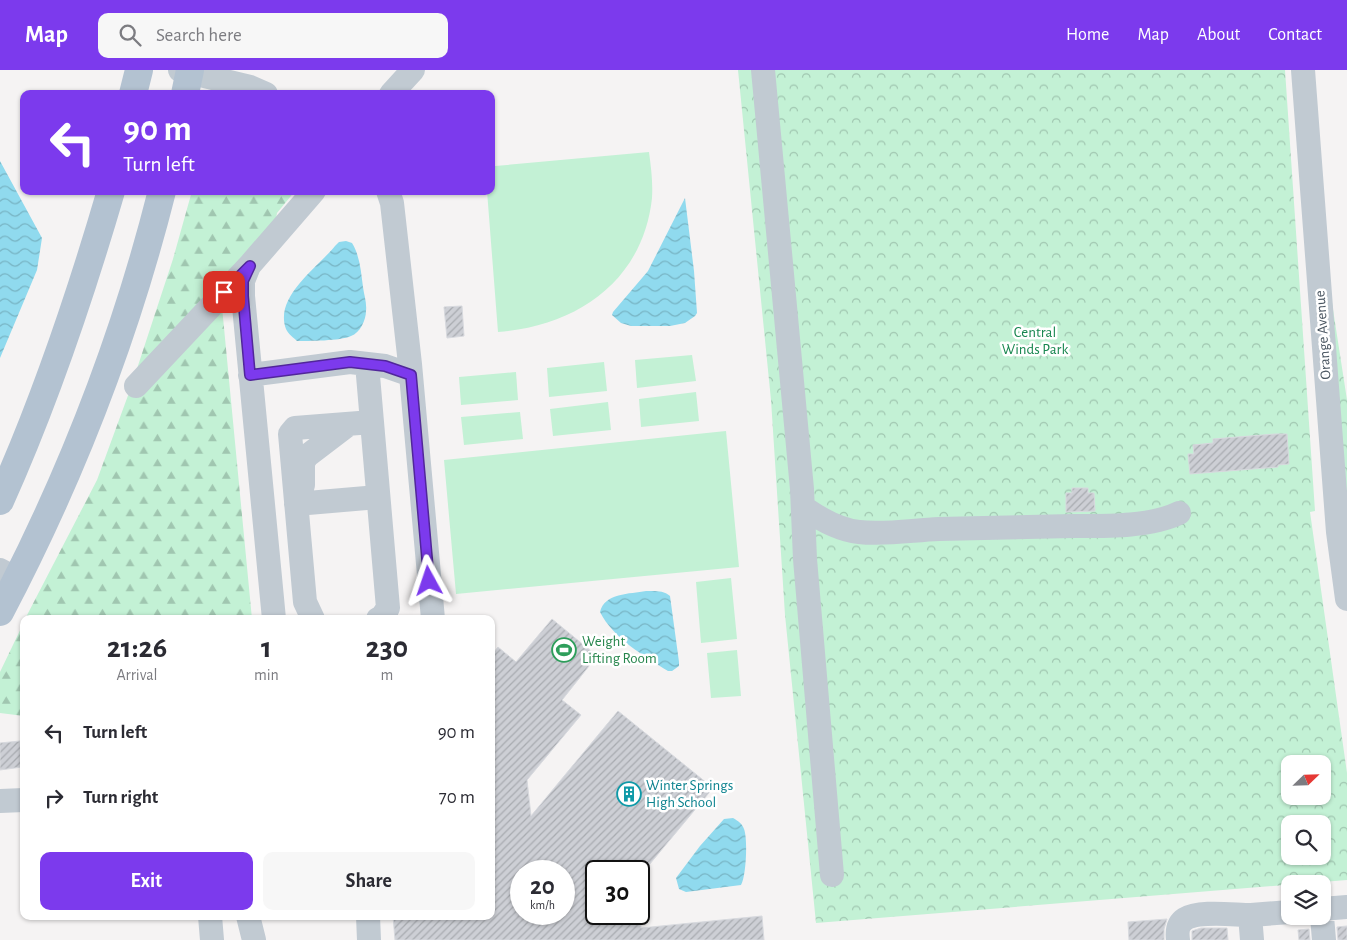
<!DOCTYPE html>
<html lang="en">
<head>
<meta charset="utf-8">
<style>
	body { margin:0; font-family:"Alegreya Sans",sans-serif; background:#f7f7f7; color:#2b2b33; height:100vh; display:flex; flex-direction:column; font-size:19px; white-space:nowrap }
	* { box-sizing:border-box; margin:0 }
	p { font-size:16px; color:#7c7c81 }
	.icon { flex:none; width:28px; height:28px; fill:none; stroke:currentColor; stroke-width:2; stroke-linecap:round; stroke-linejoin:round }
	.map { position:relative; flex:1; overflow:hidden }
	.details { position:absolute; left:20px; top:545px; width:475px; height:305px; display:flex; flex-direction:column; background:#fff; border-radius:10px; box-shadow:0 1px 4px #0004 }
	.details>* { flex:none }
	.banner { position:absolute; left:20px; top:20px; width:475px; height:105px; border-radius:10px; box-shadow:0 1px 4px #0004; background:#7c3aed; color:#fff; overflow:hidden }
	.needle { width:32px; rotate:67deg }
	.buttons { position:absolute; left:1281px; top:685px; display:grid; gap:10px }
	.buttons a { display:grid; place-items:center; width:50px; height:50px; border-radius:10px; background:#fff; box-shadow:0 1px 4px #0004; font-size:25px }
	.speed { position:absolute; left:510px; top:790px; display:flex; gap:10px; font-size:25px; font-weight:700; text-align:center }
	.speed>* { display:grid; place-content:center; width:65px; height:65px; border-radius:50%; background:#fff; box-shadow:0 1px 4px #0004; line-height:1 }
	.speed small { font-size:12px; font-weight:400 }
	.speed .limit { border:2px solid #111; border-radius:8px; background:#fff; color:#111 }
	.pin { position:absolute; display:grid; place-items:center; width:42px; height:42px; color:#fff; margin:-21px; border-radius:10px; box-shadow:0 2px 8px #0006 }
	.me { position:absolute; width:55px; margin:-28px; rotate:355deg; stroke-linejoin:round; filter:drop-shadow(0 0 4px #0008) }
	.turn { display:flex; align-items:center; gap:18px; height:105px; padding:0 20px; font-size:22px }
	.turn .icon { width:65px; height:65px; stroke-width:2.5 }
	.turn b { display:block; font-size:35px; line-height:42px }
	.eta { display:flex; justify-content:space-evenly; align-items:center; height:85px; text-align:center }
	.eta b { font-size:30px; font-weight:700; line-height:35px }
	.button { display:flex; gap:10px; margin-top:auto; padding:10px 20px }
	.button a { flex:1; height:58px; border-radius:10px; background:#7c3aed; color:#fff; font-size:20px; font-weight:700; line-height:58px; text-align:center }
	.button a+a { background:#f7f7f7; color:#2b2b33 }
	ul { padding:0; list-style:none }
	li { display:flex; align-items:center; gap:15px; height:65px; padding:0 20px }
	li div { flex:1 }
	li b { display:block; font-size:19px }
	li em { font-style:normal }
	header { display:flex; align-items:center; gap:30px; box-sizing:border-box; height:70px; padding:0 25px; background:#7c3aed; color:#fff }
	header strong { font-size:24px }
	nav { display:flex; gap:28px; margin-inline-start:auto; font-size:18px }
	.search { width:350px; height:45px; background:#f7f7f7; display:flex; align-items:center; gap:12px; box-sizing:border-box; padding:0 18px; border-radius:10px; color:#7c7c81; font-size:19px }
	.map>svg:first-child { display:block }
	.grass { fill:#c3f1d5 }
	.forest { fill:url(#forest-firs) }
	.park { fill:url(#park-crowns); fill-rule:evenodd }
	.water { fill:url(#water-waves) }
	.building { fill:url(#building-hatch); stroke:#d7d9de; fill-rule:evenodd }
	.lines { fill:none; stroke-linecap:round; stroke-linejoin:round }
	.minor { stroke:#c1cad2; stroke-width:24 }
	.major { stroke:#b3c2d1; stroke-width:28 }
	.route-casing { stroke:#51269a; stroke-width:12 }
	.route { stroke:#7c3aed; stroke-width:9 }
	.labels { text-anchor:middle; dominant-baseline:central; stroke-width:5; stroke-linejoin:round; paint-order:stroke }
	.park-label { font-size:15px; fill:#17864f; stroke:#fff }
	.street-label { font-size:15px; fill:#4a5661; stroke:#fff }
	.leisure-label { font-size:15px; fill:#27864d; stroke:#fff; text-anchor:start }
	.culture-label { font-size:15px; fill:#0d838f; stroke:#fff; text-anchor:start }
</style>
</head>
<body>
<header>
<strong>Map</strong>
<div class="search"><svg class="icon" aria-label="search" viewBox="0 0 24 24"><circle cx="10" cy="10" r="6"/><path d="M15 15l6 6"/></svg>Search here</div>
<nav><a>Home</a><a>Map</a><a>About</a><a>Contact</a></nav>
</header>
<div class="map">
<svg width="1347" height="870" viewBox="0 0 1347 870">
	<defs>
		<pattern id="forest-firs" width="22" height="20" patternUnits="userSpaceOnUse" patternTransform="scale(1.25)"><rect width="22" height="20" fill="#c3f1d5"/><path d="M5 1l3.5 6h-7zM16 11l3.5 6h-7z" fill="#a0c6b0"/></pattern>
		<pattern id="park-crowns" width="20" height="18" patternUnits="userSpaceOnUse" patternTransform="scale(1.25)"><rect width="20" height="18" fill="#c3f1d5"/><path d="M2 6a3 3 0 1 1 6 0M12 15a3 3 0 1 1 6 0" fill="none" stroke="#a0c6b0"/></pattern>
		<pattern id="water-waves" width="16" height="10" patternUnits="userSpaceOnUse" patternTransform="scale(1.25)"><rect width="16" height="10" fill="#90daee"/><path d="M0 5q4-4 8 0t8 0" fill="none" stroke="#78b4c4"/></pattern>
		<pattern id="building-hatch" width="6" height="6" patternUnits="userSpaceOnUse" patternTransform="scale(1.25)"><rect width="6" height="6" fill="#cdcfd5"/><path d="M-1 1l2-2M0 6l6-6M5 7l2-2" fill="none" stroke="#a8abb0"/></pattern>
	</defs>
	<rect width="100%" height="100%" fill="#f5f3f3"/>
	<path class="grass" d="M649,82C651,97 653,112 652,128C643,211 577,256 498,262L487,121H491V100L495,96Z
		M692,285L696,311L637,318L635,290Z
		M604,292L607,321L549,327L547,298Z
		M516,302L518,330L461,335L459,307Z
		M696,322L699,351L641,357L639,329Z
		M608,332L611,360L553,366L550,339Z
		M520,342L523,369L464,375L461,347Z
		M726,361L739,497L456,524L444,390Z
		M731,508L737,569L701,573L696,512Z
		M737,580L741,626L711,628L707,583Z"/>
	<path class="forest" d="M192,121H295L277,143L276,149L222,237L252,549H25L97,410L130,320L173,189Z
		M24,552V646L0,643V602Z"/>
	<path class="park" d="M738,0H1285L1315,441L1310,442L1347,703V810L816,853L785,545L771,330ZM1290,694H1322V726H1290ZM1290,754H1322V786H1290Z
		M1328,207L1347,330V462Z"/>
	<path class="water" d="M0,91L42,168L37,200L0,288Z
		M685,128L694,201L697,243L695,246L685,253L670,256H631L621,253L612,245L613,242L648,201Z
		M346,171L352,173C360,186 361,202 363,217C364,225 367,233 366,241C366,250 360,263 351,266C340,271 309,271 297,271C294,268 288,264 286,259C274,227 317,198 335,176L339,172Z
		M646,521C655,521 663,520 670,526L679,592V596L672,601H668C644,586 613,568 600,542C604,523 630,524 646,521Z
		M733,748C738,751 742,753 744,759C748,769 746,807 741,815L686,822L679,819L676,808L700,776L724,749Z"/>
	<path class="building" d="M462,236L464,266L447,268L444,237Z
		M1275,364H1287L1289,394L1278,395V397L1190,404L1188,384H1194L1193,375L1213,373V369Z
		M1072,418H1088V423H1094L1095,441L1066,442V423H1072Z
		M552,549L597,586L562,630L581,645L527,710L531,746L618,641L713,718L644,801H596V844H640L641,858L762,846L764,870H395L393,846H491V586L498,577L516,592ZM521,801H564V844H521Z
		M20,671L22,697L0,700V673Z
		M1167,849L1164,859V870H1129L1128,852Z
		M1347,856V870H1338L1337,857Z
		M1201,858H1227L1228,870H1192V861Z
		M1309,859L1310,870H1299L1298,860Z"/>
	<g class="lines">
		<path class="minor" d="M180,0L250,17L266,24
			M763,0L802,419L805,489L832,805
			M1303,0L1338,462L1347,529
			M391,24L413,0
			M388,121L392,133L410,294L433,549
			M249,196L243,211V226L274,549
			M367,294L388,538L382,547L378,549
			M250,305L350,292L385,296L411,305
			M136,316L249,196L314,121
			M303,415V392L307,386L349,354
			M296,434L378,427
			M804,438C820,449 839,460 859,462C885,465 913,460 939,459C984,458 1029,457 1073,456C1105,456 1150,457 1179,443
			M0,500L17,509
			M313,549L305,532L290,364L295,358L372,352
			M0,731L24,730
			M1322,839L1347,837
			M1250,845L1252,870
			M210,846L212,870
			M248,846L254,870
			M368,846L369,870
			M1322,846L1324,870
			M1178,870C1177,862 1177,854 1185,849C1199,840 1234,845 1251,845C1264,844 1277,843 1290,842"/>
		<path class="major" d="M133,24L139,0
			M185,24L190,0
			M0,431C45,331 80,227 111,121
			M0,542C70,409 125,268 162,121"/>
	</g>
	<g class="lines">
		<g class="route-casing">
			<path id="route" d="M224,222L250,196L243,211V226L250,305L350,292L385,296L411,305L429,511"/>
		</g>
		<use href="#route" class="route"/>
	</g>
	<defs>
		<g id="stadium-ring" transform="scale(1.25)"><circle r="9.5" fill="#fff" stroke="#2e9e5b" stroke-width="1.5"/><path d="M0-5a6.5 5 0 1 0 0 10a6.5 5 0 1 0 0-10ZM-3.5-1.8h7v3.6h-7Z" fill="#2e9e5b"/></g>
		<g id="building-ring" transform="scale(1.25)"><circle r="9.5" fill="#fff" stroke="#0f9aa8" stroke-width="1.5"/><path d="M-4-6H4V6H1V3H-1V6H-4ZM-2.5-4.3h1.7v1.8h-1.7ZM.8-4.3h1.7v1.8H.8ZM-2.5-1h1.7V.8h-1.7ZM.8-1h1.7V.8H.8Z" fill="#0f9aa8"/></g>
	</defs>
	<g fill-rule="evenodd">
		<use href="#stadium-ring" x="564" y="580"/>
		<use href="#building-ring" x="629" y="724"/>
	</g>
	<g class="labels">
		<g class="park-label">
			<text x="1035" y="262">Central<tspan x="1035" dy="17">Winds Park</tspan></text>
		</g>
		<g class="street-label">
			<text transform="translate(1323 265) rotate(-94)">Orange Avenue</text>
		</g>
		<g class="leisure-label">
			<text x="582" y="571">Weight<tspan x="582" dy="17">Lifting Room</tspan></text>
		</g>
		<g class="culture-label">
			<text x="646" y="715">Winter Springs<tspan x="646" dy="17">High School</tspan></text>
		</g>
	</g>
</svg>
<div class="buttons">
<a><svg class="needle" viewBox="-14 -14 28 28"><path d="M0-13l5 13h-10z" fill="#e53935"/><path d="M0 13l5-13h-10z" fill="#7c7c81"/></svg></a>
<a><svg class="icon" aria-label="search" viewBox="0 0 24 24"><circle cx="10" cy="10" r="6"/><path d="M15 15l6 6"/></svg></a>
<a><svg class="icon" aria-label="layers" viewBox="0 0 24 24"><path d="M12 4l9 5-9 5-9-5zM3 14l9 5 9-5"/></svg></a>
</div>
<div class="speed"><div>20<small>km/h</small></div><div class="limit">30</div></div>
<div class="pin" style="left:224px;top:222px;background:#d93025"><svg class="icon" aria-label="arrive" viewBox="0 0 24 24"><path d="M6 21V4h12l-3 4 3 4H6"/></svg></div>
<svg class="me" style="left:429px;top:511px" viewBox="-20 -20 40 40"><path d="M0-17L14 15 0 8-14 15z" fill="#7c3aed" stroke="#fff" stroke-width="4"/></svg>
<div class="banner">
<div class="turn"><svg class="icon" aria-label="left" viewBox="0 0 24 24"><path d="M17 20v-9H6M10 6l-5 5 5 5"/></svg><div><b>90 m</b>Turn left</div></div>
</div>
<section class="details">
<div class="eta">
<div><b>21:26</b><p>Arrival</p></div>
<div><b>1</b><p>min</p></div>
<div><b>230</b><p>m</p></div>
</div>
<ul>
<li><svg class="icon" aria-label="left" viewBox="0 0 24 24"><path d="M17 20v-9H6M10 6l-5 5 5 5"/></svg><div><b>Turn left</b></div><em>90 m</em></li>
<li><svg class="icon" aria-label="right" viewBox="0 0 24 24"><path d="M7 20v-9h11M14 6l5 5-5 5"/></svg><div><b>Turn right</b></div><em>70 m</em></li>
</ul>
<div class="button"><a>Exit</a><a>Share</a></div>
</section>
</div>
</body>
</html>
